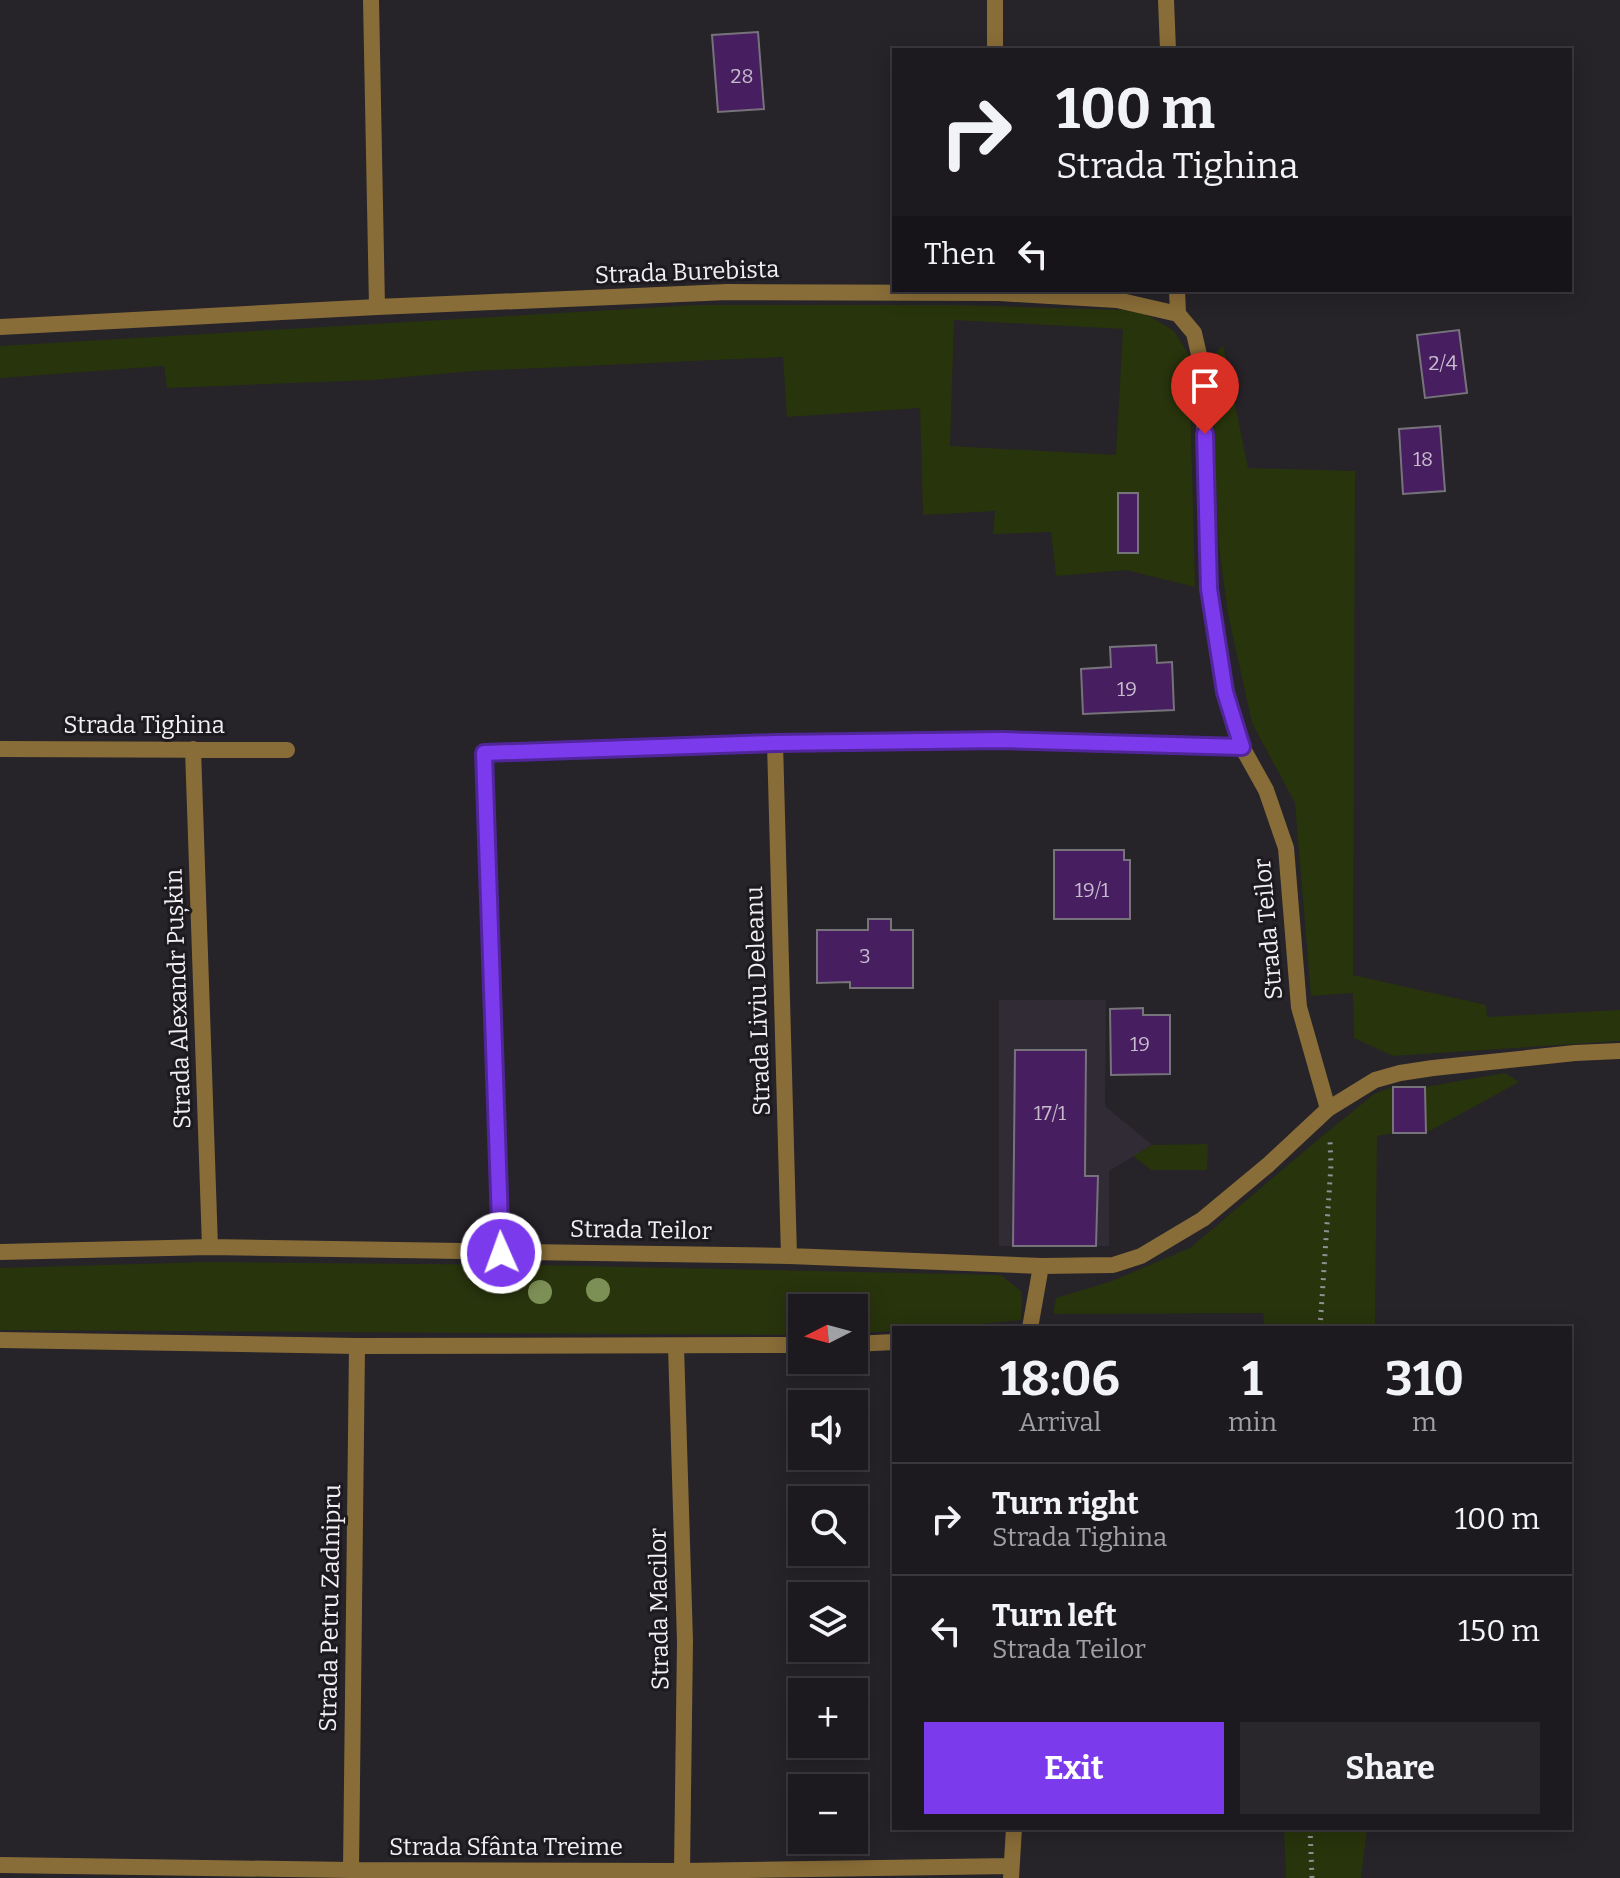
<!DOCTYPE html>
<html lang="en">
<head>
<meta charset="utf-8">
<style>
	body { margin:0; font-family:Bitter,serif; background:#29272c; color:#f1f3f6; height:100vh; display:flex; flex-direction:column; font-size:30px; white-space:nowrap }
	* { box-sizing:border-box; margin:0 }
	p { font-size:26px; color:#a0a1a4 }
	.icon { flex:none; width:44px; height:44px; fill:none; stroke:currentColor; stroke-width:2; stroke-linecap:round; stroke-linejoin:round }
	.map { position:relative; flex:1; overflow:hidden }
	.side { position:absolute; left:892px; top:1326px; width:680px; height:504px; display:flex; flex-direction:column; background:#1c1a1f; border-radius:0px; box-shadow:0 4px 20px #0003,0 0 0 2px #3a383d }
	.side>* { flex:none }
	.hud { position:absolute; left:892px; top:48px; width:680px; height:244px; border-radius:0px; box-shadow:0 4px 20px #0003,0 0 0 2px #3a383d; background:#1c1a1f; color:#f1f3f6; overflow:hidden }
	.needle { width:52px; rotate:264deg }
	.tools { position:absolute; left:788px; top:1294px; display:grid; gap:16px }
	.tools a { display:grid; place-items:center; width:80px; height:80px; border-radius:0px; background:#1c1a1f; box-shadow:0 4px 20px #0003,0 0 0 2px #3a383d; font-size:40px }
	.pin { position:absolute; display:grid; place-items:center; width:68px; height:68px; color:#fff; margin:-82px -34px; border-radius:50% 50% 50% 0; rotate:-45deg; box-shadow:0 0 8px #0007 }
	.pin .icon { rotate:45deg }
	.me { position:absolute; width:88px; margin:-44px; rotate:358deg; stroke-linejoin:round; filter:drop-shadow(0 0 6px #0008) }
	.turn { display:flex; align-items:center; gap:28px; height:168px; padding:0 32px; font-size:36px }
	.turn .icon { width:104px; height:104px; stroke-width:2.5 }
	.turn b { display:block; font-size:56px; line-height:68px }
	.then { display:flex; align-items:center; height:76px; padding:0 32px; background:#0003; gap:16px; font-size:30px }
	.eta { display:flex; justify-content:space-evenly; align-items:center; height:136px; text-align:center }
	.eta b { font-size:48px; font-weight:700; line-height:56px }
	.action { display:flex; gap:16px; margin-top:auto; padding:16px 32px }
	.action a { flex:1; height:92px; border-radius:0px; background:#7c3aed; color:#fff; font-size:32px; font-weight:700; line-height:92px; text-align:center }
	.action a+a { background:#29272c; color:#f1f3f6 }
	ul { padding:0; list-style:none }
	li { display:flex; align-items:center; gap:24px; height:112px; padding:0 32px; border-top:2px solid #3a383d }
	li div { flex:1 }
	li b { display:block; font-size:30px }
	li em { font-style:normal }
	.map>svg:first-child { display:block }
	.built { fill:#312b36 }
	.green { fill:#28340c; fill-rule:evenodd }
	.building { fill:#471e60; stroke:#77737a; stroke-width:2 }
	.lines { fill:none; stroke-linecap:round; stroke-linejoin:round }
	.path { stroke:#928f94; stroke-width:5; stroke-dasharray:2 6; stroke-linecap:butt }
	.service { stroke:#896d38; stroke-width:16 }
	.minor { stroke:#896d38; stroke-width:16 }
	.tree { fill:#7c8f55 }
	.route-casing { stroke:#51269a; stroke-width:20 }
	.route { stroke:#7c3aed; stroke-width:14 }
	.labels { text-anchor:middle; dominant-baseline:central; stroke-width:6; stroke-linejoin:round; paint-order:stroke }
	.number-label { font-size:20px; fill:#c7bbce }
	.street-label { font-size:24px; fill:#f2eff3; stroke:#1d1a1f }
</style>
</head>
<body>
<div class="map">
<svg width="1620" height="1878" viewBox="0 0 1620 1878">
	<rect width="100%" height="100%" fill="#262329"/>
	<path class="built" d="M999,1000H1106L1105,1106L1152,1145L1109,1171V1246H999Z"/>
	<path class="green" d="M697,305H955L1124,310L1146,314L1174,331L1189,355L1195,587L1126,570L1056,576L1051,532L993,534L995,511L923,515L920,408L787,417L783,357L473,371L372,380L167,388L164,366L0,378V346ZM954,320L1123,329L1116,455L950,446Z
		M1223,345L1248,468L1355,471L1353,975L1486,1005L1487,1017L1620,1010V1041L1393,1056L1354,1038L1353,993L1311,996L1295,803L1252,723L1228,614L1219,546L1214,453L1215,354Z
		M1505,1073L1519,1082L1426,1133L1425,1087Z
		M1393,1087V1133L1377,1136L1375,1328H1265L1263,1313L1053,1314L1056,1298L1112,1281L1190,1248L1320,1138L1374,1094Z
		M1208,1144L1207,1170H1151L1133,1156L1152,1145Z
		M206,1262L538,1265L1001,1275L1022,1292L1021,1320L942,1328H894V1331L854,1333V1308H802V1335H797L0,1330V1268Z
		M1284,1828H1367L1361,1878H1286Z"/>
	<path class="building" d="M758,32L764,109L718,112L712,35Z
		M1459,330L1467,393L1425,398L1417,335Z
		M1440,426L1445,491L1403,494L1399,429Z
		M1118,493H1138V553H1118Z
		M1156,645L1157,663L1172,662L1174,710L1083,714L1081,669L1111,667L1110,647Z
		M1054,850H1124V860H1130V919H1054Z
		M868,919H891V930H913V988H850V982L817,983V930H868Z
		M1143,1008V1015H1170V1074L1111,1075L1110,1009Z
		M1015,1050H1086L1085,1176H1098L1096,1246H1013Z
		M1393,1087H1425L1426,1133H1393Z"/>
	<g class="lines">
		<path class="path" d="M1320,1328L1331,1165L1330,1141
			M1310,1828L1312,1878"/>
		<path class="service" d="M1166,0L1168,50
			M1177,290L1178,314
			M0,1340L357,1346L802,1345
			M854,1344L894,1342"/>
		<path class="minor" d="M371,0L377,307
			M995,0V50
			M0,327L377,307L728,292L999,293L1117,300L1178,314L1194,333L1203,372L1209,589L1225,692L1242,747L1266,790L1286,848L1299,1007L1328,1109
			M775,743L789,1256
			M0,749L287,750
			M193,749L210,1247
			M0,1252L210,1247L789,1256L1041,1266L1113,1265L1141,1256L1203,1219L1268,1165L1328,1109L1375,1080L1400,1073L1433,1068L1575,1053L1620,1051
			M501,1253L484,753L775,743L1003,740L1242,747
			M1030,1328L1041,1266
			M676,1346L685,1641L682,1871
			M0,1865L351,1870L682,1871L1011,1866
			M351,1870L357,1346
			M1011,1878L1014,1828"/>
	</g>
	<g class="tree">
		<circle cx="598" cy="1290" r="12"/>
		<circle cx="540" cy="1292" r="12"/>
	</g>
	<g class="lines">
		<g class="route-casing">
			<path id="route" d="M501,1253L484,753L775,743L1003,740L1242,747L1225,692L1209,589L1205,434"/>
		</g>
		<use href="#route" class="route"/>
	</g>
	<g class="labels">
		<g class="number-label">
			<text x="742" y="76">28</text>
			<text x="1443" y="363">2/4</text>
			<text x="1423" y="459">18</text>
			<text x="1127" y="689">19</text>
			<text x="1092" y="890">19/1</text>
			<text x="865" y="956">3</text>
			<text x="1140" y="1044">19</text>
			<text x="1050" y="1113">17/1</text>
		</g>
		<g class="street-label">
			<text transform="translate(687 272) rotate(-2)">Strada Burebista</text>
			<text x="144" y="725">Strada Tighina</text>
			<text transform="translate(1268 929) rotate(-95)">Strada Teilor</text>
			<text transform="translate(178 999) rotate(-92)">Strada Alexandr Pușkin</text>
			<text transform="translate(758 1001) rotate(-92)">Strada Liviu Deleanu</text>
			<text transform="translate(641 1230) rotate(1)">Strada Teilor</text>
			<text transform="translate(330 1608) rotate(-89)">Strada Petru Zadnipru</text>
			<text transform="translate(659 1609) rotate(-91)">Strada Macilor</text>
			<text x="506" y="1847">Strada Sfânta Treime</text>
		</g>
	</g>
</svg>
<div class="tools">
<a><svg class="needle" viewBox="-14 -14 28 28"><path d="M0-13l5 13h-10z" fill="#e53935"/><path d="M0 13l5-13h-10z" fill="#a0a1a4"/></svg></a>
<a><svg class="icon" aria-label="sound" viewBox="0 0 24 24"><path d="M4 9h4l5-4v14l-5-4H4zM17 9q2 3 0 6"/></svg></a>
<a><svg class="icon" aria-label="search" viewBox="0 0 24 24"><circle cx="10" cy="10" r="6"/><path d="M15 15l6 6"/></svg></a>
<a><svg class="icon" aria-label="layers" viewBox="0 0 24 24"><path d="M12 4l9 5-9 5-9-5zM3 14l9 5 9-5"/></svg></a>
<a>+</a>
<a>−</a>
</div>
<div class="pin" style="left:1205px;top:434px;background:#d93025"><svg class="icon" aria-label="arrive" viewBox="0 0 24 24"><path d="M6 21V4h12l-3 4 3 4H6"/></svg></div>
<svg class="me" style="left:501px;top:1253px" viewBox="-20 -20 40 40"><circle r="17" fill="#7c3aed" stroke="#fff" stroke-width="3"/><path d="M0-11L8 9 0 5-8 9z" fill="#fff"/></svg>
<div class="hud">
<div class="turn"><svg class="icon" aria-label="right" viewBox="0 0 24 24"><path d="M7 20v-9h11M14 6l5 5-5 5"/></svg><div><b>100 m</b>Strada Tighina</div></div>
<div class="then">Then<svg class="icon" aria-label="left" viewBox="0 0 24 24"><path d="M17 20v-9H6M10 6l-5 5 5 5"/></svg></div>
</div>
<section class="side">
<div class="eta">
<div><b>18:06</b><p>Arrival</p></div>
<div><b>1</b><p>min</p></div>
<div><b>310</b><p>m</p></div>
</div>
<ul>
<li><svg class="icon" aria-label="right" viewBox="0 0 24 24"><path d="M7 20v-9h11M14 6l5 5-5 5"/></svg><div><b>Turn right</b><p>Strada Tighina</p></div><em>100 m</em></li>
<li><svg class="icon" aria-label="left" viewBox="0 0 24 24"><path d="M17 20v-9H6M10 6l-5 5 5 5"/></svg><div><b>Turn left</b><p>Strada Teilor</p></div><em>150 m</em></li>
</ul>
<div class="action"><a>Exit</a><a>Share</a></div>
</section>
</div>
</body>
</html>
